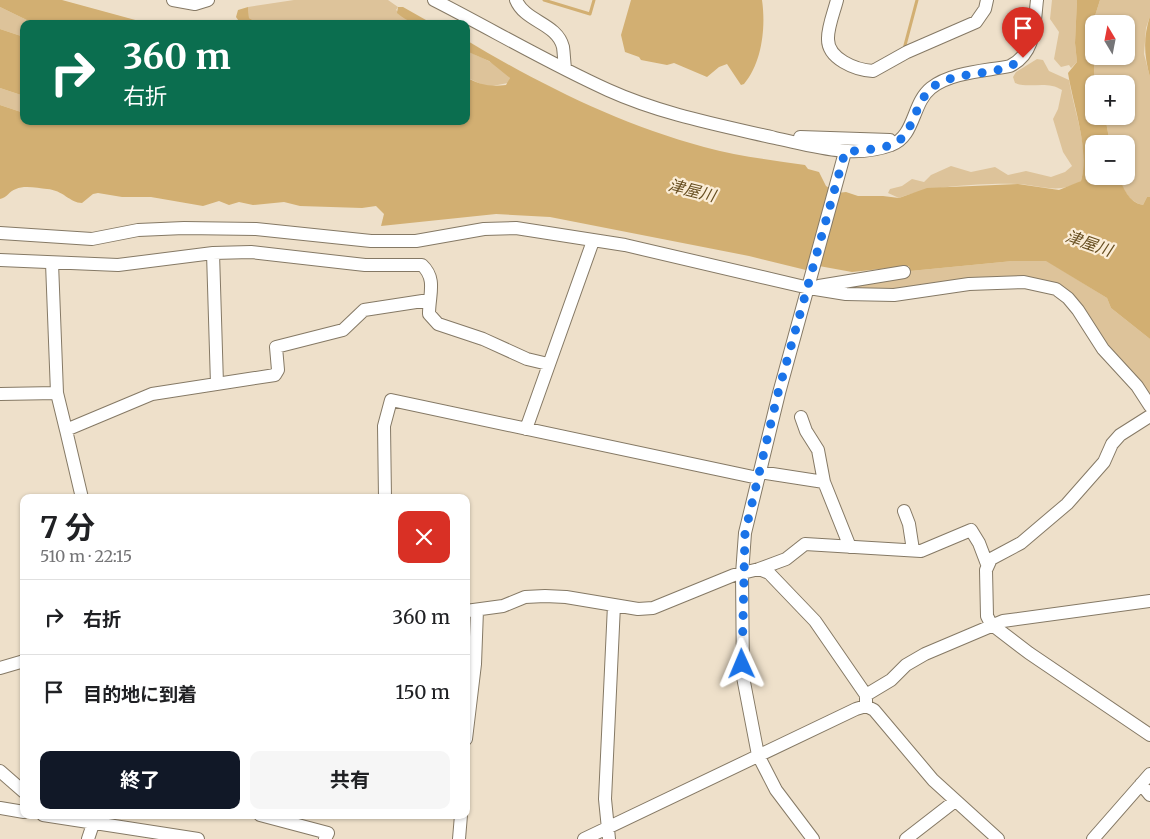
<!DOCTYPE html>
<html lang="ja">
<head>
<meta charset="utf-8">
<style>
	body { margin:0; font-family:Merriweather,"Noto Sans JP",serif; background:#f6f6f6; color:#202124; height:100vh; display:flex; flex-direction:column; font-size:19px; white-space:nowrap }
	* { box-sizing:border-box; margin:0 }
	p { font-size:16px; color:#757577 }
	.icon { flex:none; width:28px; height:28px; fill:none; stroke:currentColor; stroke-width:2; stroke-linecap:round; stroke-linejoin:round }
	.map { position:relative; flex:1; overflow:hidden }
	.drawer { position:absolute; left:20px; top:494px; width:450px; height:325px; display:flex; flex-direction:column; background:#fff; border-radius:10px; box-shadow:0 1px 4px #0004 }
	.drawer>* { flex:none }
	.guide { position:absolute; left:20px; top:20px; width:450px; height:105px; border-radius:10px; box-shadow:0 1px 4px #0004; background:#0b6e4f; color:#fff; overflow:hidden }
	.needle { width:32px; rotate:350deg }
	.buttons { position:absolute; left:1085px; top:15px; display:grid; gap:10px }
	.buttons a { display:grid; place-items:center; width:50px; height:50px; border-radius:10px; background:#fff; box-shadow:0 1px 4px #0004; font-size:25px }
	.pin { position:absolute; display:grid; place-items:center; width:42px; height:42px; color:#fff; margin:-51px -21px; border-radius:50% 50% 50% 0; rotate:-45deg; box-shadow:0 0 5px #0007 }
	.pin .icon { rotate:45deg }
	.me { position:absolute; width:55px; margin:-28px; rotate:359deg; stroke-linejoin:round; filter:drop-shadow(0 0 4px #0008) }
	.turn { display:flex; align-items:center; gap:18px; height:105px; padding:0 20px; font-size:22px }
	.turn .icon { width:65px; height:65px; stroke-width:2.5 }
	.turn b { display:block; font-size:35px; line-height:42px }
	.round { display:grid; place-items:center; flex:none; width:52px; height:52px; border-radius:10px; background:#f6f6f6 }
	.overview { display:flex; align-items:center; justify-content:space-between; height:85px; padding:0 20px }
	h1 { font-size:30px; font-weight:700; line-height:38px }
	.primary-button { display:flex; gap:10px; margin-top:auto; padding:10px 20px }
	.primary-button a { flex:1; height:58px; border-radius:10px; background:#111827; color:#fff; font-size:20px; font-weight:700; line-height:58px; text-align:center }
	.primary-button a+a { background:#f6f6f6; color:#202124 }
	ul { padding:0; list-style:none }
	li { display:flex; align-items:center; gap:15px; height:75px; padding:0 20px; border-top:1px solid #e0e0e0 }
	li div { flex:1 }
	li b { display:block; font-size:19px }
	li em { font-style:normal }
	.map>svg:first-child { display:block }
	.green { fill:#ddc39a; fill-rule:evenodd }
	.water { fill:#d2af72 }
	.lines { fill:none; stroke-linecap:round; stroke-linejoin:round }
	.stream { stroke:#d2af72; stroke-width:3 }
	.minor-casing { stroke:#857965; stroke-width:14 }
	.minor { stroke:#fff; stroke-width:12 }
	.route { stroke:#1a73e8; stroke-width:9; stroke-dasharray:0 16.2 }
	.labels { text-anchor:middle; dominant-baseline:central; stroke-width:4.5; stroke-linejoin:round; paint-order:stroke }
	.water-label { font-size:16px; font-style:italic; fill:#674e20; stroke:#fbedd7 }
</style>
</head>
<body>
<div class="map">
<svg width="1150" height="839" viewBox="0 0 1150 839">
	<rect width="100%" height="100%" fill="#eee0ca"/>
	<path class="green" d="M294,0H388L398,7L396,10L416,24H260L249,18L248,7Z
		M1052,0H1077L1075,43L1077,62L1071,68L1069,65L1061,67L1054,59L1059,32L1050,19Z
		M1100,0H1150V16L1146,28L1144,54L1150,77V197H1147L1143,205C1129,202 1123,189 1118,176H1126V144H1110L1105,116H1126V84H1094L1092,78L1094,19ZM1094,24H1126V56H1094Z
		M0,7L35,24H24V37L0,29Z
		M466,51C480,57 502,65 510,78L508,83L487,87L466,77Z
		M1037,59L1043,60L1049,71L1069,80C1074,112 1090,149 1081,181C1058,195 1042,185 1017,184C984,183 929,186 899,198L888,193L890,189L902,186L912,179L924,182L931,175L951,166L971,172L995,167L1008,175L1026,171L1051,177L1065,172L1072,166L1063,152L1053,119L1058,109L1062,90C1047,80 1030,89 1015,83L1013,77L1016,72Z
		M0,88L24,96V113L0,105Z
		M1013,261H1047L1052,264L1107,298L1111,308L1150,339V396L1047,283L879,293L830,286L910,275V271Z"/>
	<path class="water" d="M0,0H62L150,24H35L0,7Z
		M631,0H762C766,27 762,63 744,84L741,85L727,64L719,67L707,77L674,63L667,65L641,60L639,57L625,52L621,35Z
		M1077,0H1100L1094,19V116H1105L1110,144H1094V176H1118C1124,188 1128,202 1143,205L1147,197H1150V339L1111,308L1107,298L1046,261H1013L910,271L909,266L852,272L819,266L810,271L749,256L550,217L496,214L381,226L384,214L376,206L362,208L300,206L284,202L253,205L239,202L229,205L219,201L203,206L151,197H122L98,193L93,194L82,203C70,203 63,190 47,189C38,188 24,185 16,189C9,191 7,198 0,199V105L24,113V121H466V77C480,85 490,87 506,85L510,78L489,61L466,51V40C541,85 619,124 704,147C737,156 771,160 805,165L808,169L819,172L826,186L837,193L846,192L858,196H883L899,198L927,188L1018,184L1059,190L1081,181C1090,150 1073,105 1068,73L1077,62L1075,43Z
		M248,7L249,18L260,24H241L236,17L238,10Z
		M398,7H403L433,24C419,24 408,23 397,13Z
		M1150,16V77C1144,55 1143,38 1150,16Z
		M0,29L24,37V96L0,88Z"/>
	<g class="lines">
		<path class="stream" d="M544,0L590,14L594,0
			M904,49L917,0"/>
		<g class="minor-casing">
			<path id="minor" d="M173,0L195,4L208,0
				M434,0C491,29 550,64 608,90C661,114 719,125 775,138C813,146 853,159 891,145C915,137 912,103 931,88C951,72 986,71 1010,66C1036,53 1034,25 1037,0
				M516,0C525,22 557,23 563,47C564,54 564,61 565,68
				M837,0C834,12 828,26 828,38C827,59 856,70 873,71L907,52L976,22L985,9L987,0
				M800,137L890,140
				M0,233L92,239L138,230L184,228L256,229L371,241H416L484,229L516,228L625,245L809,288L846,294L894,295L969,284L1024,282L1056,289L1068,298L1078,310L1103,349L1137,386L1150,406
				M213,253L217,384
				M0,260L118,265L213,253L251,252L365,265H422C437,279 429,295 429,314L438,324L483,339L527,359L548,364
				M52,263L57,393L66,430L152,394L275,375L278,370L276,347L343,330L364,310L429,300
				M819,286L904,272
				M0,394L57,393
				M1150,416L1120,435L1112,444L1104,462L1067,504L1021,543L991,559L986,570L987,616L991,624L1029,653L1150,735
				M801,417L806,431L818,450L824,482L850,547
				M526,429L593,241
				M66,430L82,498
				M760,472L824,482
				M385,498L384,426L391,400L758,478
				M904,511L909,524L913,550
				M759,569L786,559L805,544L921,551L971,530L979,543L987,564
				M466,611L503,606L525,597L545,596L566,597L638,609L653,608L734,575L759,569L769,573L815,621L866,695V706
				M0,668L24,661
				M866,695L891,680L906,665L925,654L1003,621L1150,601
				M466,739L475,664L477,610
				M0,771L24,792
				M1141,784L1150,795
				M0,808L24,812
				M43,815L198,839
				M260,815L328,833L325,839
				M88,839L93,824
				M459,839L461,815
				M584,839L856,709L866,706L874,710L933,780L998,839
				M609,839L605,799L614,605
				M813,839L776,790L758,755L743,677L742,574L745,533L779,393L845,152
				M906,839L955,801
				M1093,839L1150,774"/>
		</g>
		<use href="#minor" class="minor"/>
	</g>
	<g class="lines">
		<path class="route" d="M742,664L745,533L778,393L845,152C859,150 877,150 891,145C917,136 912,97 939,83C965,70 1001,77 1023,58"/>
	</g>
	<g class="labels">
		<g class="water-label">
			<text transform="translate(692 190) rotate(14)">津屋川</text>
			<text transform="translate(1089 243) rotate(19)">津屋川</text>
		</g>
	</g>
</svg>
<div class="buttons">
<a><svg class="needle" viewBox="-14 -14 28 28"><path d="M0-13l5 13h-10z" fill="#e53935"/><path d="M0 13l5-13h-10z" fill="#757577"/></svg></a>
<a>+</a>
<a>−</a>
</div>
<div class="pin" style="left:1023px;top:58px;background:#d93025"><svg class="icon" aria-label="arrive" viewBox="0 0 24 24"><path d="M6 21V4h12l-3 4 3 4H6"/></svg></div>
<svg class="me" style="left:742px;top:664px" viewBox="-20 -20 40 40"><path d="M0-17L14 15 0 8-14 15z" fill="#1a73e8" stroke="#fff" stroke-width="4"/></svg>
<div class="guide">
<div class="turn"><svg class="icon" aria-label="right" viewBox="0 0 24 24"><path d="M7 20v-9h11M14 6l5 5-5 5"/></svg><div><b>360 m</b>右折</div></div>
</div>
<section class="drawer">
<div class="overview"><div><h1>7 分</h1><p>510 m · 22:15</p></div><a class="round" style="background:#d93025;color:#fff"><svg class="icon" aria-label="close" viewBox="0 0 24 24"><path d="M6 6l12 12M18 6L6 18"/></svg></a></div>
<ul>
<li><svg class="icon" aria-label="right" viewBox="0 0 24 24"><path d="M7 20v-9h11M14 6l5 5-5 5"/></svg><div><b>右折</b></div><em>360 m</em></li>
<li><svg class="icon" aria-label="arrive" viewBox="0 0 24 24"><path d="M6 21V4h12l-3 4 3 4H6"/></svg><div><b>目的地に到着</b></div><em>150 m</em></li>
</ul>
<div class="primary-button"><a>終了</a><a>共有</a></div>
</section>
</div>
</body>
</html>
